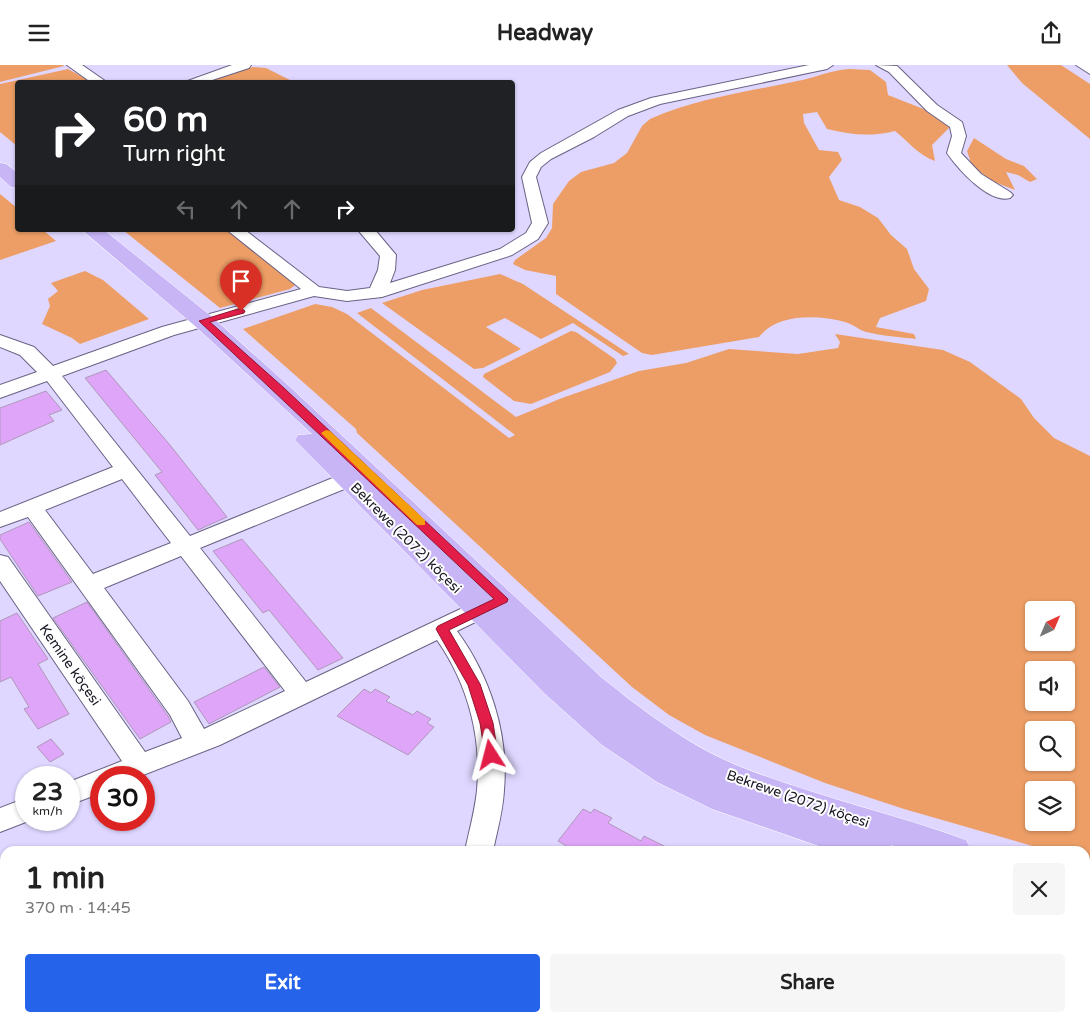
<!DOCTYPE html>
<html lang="en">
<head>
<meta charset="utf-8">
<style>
	body { margin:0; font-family:"Varela Round",sans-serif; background:#f6f6f6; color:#222; height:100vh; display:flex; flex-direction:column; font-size:19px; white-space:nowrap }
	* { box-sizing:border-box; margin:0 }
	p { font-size:16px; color:#767676 }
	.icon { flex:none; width:28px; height:28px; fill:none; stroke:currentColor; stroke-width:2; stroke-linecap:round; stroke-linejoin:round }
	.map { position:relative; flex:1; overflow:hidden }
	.side { position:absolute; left:0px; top:781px; width:1090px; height:176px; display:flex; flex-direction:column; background:#fff; border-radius:15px 15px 0 0; box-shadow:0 1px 4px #0004 }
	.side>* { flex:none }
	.banner { position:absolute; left:15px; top:15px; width:500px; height:152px; border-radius:5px; box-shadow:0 1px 4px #0004; background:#202124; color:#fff; overflow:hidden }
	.needle { width:32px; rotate:44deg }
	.buttons { position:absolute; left:1025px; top:536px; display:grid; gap:10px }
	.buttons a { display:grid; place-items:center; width:50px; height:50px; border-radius:5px; background:#fff; box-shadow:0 1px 4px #0004; font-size:25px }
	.speed { position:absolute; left:15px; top:701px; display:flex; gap:10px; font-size:25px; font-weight:700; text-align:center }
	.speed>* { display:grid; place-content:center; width:65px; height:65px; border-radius:50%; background:#fff; box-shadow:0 1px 4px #0004; line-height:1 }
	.speed small { font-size:12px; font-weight:400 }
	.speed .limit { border:8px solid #d22; background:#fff; color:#111 }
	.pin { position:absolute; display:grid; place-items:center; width:42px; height:42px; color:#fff; margin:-51px -21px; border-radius:50% 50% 50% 0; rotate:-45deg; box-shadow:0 0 5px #0007 }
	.pin .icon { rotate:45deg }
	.me { position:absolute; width:55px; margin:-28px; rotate:351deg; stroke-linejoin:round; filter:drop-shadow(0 0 4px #0008) }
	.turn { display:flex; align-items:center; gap:18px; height:105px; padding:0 25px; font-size:22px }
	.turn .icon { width:65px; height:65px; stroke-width:2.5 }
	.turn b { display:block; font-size:35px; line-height:42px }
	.lanes { display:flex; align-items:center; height:48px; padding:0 25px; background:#0003; justify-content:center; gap:25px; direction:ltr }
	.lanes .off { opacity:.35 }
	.round { display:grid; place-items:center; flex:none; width:52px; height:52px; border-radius:5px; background:#f6f6f6 }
	.headline { display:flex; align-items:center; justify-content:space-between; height:85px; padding:0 25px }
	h1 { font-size:30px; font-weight:800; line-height:38px }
	.cta { display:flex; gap:10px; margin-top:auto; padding:10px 25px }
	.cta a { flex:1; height:58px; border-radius:5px; background:#2563eb; color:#fff; font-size:20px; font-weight:800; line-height:58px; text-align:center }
	.cta a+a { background:#f6f6f6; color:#222 }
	header { display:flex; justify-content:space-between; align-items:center; height:65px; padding:0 25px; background:#fff; font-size:22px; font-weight:800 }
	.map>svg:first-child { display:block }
	.green { fill:#ed9e66; fill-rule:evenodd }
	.building { fill:#dfa5f8; stroke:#af98b9 }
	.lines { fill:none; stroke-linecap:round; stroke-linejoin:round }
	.minor-casing { stroke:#6a6284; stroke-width:2 }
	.major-casing { stroke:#fff; stroke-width:1 }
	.minor { fill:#fff; fill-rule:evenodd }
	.major { fill:#c7b5f6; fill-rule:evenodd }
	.route { fill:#e11d48; stroke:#92132f }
	.slow { fill:#f59e0b }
	.labels { text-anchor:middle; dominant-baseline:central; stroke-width:4; stroke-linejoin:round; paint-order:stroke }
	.street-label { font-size:14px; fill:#181523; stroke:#fefefe }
</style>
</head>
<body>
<header><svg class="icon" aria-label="menu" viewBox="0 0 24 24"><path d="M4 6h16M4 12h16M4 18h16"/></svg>Headway<svg class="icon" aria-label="share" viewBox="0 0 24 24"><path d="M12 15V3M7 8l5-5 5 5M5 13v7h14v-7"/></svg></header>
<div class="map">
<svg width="1090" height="957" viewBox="0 0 1090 957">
	<rect width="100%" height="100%" fill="#dfd7ff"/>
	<path class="green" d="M0,0H63L64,1L0,17Z
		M1007,0H1061L1090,19V74L1022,18Z
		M253,2L266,3L290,15V17L195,18Z
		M68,4L92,17L18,18L17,81L0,67V19Z
		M849,4L870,5L886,17L888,30L931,47L950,62L932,80L935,96C918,90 909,77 895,66C871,72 851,70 827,64L817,47L803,49L804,58L819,85L838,87L842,95L829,112L839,135L860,142L878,153L891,170L907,184L914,204L929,224L926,236L880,253L876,262L914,269L916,274C900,272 882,271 866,267C859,265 853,259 845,257C818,250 778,248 759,272L652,290L642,288L556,229V211L525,205L513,199L515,195L546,173L552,163L553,139L569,116L581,107L614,98L627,88L642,61L650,54C697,33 748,27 797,16C815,13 830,5 849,4Z
		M974,73L1006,94L1024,101L1037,114L1030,117L1018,110L1006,107L1015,125L992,116L972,101L967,86Z
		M0,129L17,143L18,165H43L56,176L0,195Z
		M123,165H231L299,217L290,224L220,243Z
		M85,206L103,215L149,254L80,279L72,273L42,259L50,241L48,234L58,226L51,218Z
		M500,209L523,219L629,289L623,291L573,258L541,274L505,253L486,262L521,284L483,303L474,304L382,238L422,225Z
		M315,239L332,242L347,249L509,373L515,370L357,248L371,243L516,352L562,333L639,306L686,298L729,284L798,289L838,283L840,277L835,269L943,285L970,297L1021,334L1034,353L1054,373L1090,391V798L1085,796V786H1050L904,744L825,718L705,670L669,650L632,622L357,368L356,364L243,264ZM1034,545H1066V578H1034ZM1034,605H1066V638H1034ZM1034,665H1066V698H1034ZM1034,725H1066V758H1034Z
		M571,266L576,267L615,294L617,298L610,307L531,339L514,336L483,312L484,309Z"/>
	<path class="building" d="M106,305L170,380L227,452L198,465L155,410L162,407L85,313Z
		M46,326L62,345L49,350L54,356L0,380V343Z
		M29,457L72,517L38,531L0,474V470Z
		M242,474L293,534L343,593L318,605L269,545L263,548L213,486Z
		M87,537L168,651L171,657L140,674L53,553Z
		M17,548L48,594L38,599L69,649L38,664L24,644L29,642L11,612L0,617V556Z
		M264,602L280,622L209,659L194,637Z
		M364,624L371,628L375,624L390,632L386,636L413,650L417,646L431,654L427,658L434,662L408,690L337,651Z
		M51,674L64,689L50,697L37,682Z
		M583,744L591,748L594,744L612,753L608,758L641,776L644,771L674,786H575L558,776Z"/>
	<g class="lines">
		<g class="minor-casing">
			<path id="minor" d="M67,0H82L108,18H92Z
				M232,0H251L249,3L203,18H182Z
				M809,0H833L827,4L660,39L628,51L594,72L551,94L541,102L536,112L548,158L538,174L512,190L382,232L347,236L314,231L174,270L62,311L190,471L340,410L347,408L354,410L358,415L354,420L200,483L306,617L488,531L496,529L504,531L508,537L504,543L457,566C490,611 509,669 504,725C503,746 497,766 493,786H465C469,766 475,746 477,725C482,673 468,619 437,575L220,680L138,712H101V728L69,740V717L122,696L0,516V490L8,492L145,687L182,673L170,650L28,452L0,462V447L113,402L47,316L0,333V320L37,307L20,290L0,282V270L34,282L53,301L162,262L301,224L227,165H245L319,222L347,226L370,223L378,205L380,191L358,165H375L396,190L395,205L390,218L500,184L526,168L532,158L522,112L530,97L541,88L618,45L651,33ZM122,414L171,478L93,509L45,445ZM181,491L285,626L204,664L188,636L104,523Z
				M876,0L897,1L937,40L962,57L966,71L961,88L981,109L1010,127L1013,130L1010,133C989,139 958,104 947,88L952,71L950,62L927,46L889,7Z
				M1076,0H1090V9Z
				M26,733V755H31L0,767V743Z
				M1085,903L1090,904V934L1085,933Z
				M344,952H388L386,957H342Z
				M437,952H469L471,957H439Z
				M822,952H854L853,957H821Z
				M1041,952H1073L1074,957H1042Z"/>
		</g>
		<g class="major-casing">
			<path id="major" d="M0,98L6,99L18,108V123L11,122L0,112Z
				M82,165H104L211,251L289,321L602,613C646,648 693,684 746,704C818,732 894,749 966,775L972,786H909L891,780L894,786H833L712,744L657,717L602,680L544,628L295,375L298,370L312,369L195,261Z
				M1085,807L1090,808V863L1085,862Z"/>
		</g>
		<use href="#minor" class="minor"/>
		<use href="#major" class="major"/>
	</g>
	<path class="route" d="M241,243L245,246L244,248L210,257L284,323L508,534L507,537L449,565L480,619L493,658L498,690L496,694H487L485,690L480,658L468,620L436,564L438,561L494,534L199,256Z"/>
	<path class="slow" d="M326,365L330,366L425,455V460H417L323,370L321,368Z"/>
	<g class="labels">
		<g class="street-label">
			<text transform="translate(406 473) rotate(45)">Bekrewe (2072) köçesi</text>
			<text transform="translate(70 600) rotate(55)">Kemine köçesi</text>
			<text transform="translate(798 734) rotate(19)">Bekrewe (2072) köçesi</text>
		</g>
	</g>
</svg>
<div class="buttons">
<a><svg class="needle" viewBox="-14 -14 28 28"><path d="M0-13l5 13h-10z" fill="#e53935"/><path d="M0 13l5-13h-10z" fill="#767676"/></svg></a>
<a><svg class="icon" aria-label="sound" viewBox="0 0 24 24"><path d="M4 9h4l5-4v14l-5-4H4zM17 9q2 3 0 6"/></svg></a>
<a><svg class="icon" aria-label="search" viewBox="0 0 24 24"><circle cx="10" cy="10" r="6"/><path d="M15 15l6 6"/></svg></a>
<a><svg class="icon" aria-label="layers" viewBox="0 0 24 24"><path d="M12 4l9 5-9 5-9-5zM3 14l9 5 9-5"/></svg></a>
</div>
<div class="speed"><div>23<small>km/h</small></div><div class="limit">30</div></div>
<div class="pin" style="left:241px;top:246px;background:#d93025"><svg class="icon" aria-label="arrive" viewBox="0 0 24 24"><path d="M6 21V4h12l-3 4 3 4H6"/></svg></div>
<svg class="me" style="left:491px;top:690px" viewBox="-20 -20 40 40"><path d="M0-17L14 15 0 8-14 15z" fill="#e11d48" stroke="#fff" stroke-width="4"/></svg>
<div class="banner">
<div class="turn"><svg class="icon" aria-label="right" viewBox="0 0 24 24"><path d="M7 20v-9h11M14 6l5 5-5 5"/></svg><div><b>60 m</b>Turn right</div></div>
<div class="lanes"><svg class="icon off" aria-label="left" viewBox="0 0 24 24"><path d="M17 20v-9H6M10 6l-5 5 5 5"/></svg><svg class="icon off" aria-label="ahead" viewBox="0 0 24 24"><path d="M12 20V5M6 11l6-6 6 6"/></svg><svg class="icon off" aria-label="ahead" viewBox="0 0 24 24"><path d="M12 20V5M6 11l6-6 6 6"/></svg><svg class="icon" aria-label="right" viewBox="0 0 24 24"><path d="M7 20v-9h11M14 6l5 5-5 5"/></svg></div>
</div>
<section class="side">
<div class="headline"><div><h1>1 min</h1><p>370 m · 14:45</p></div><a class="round"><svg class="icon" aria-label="close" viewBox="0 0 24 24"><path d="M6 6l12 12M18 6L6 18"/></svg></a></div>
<div class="cta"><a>Exit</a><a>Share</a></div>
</section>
</div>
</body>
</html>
